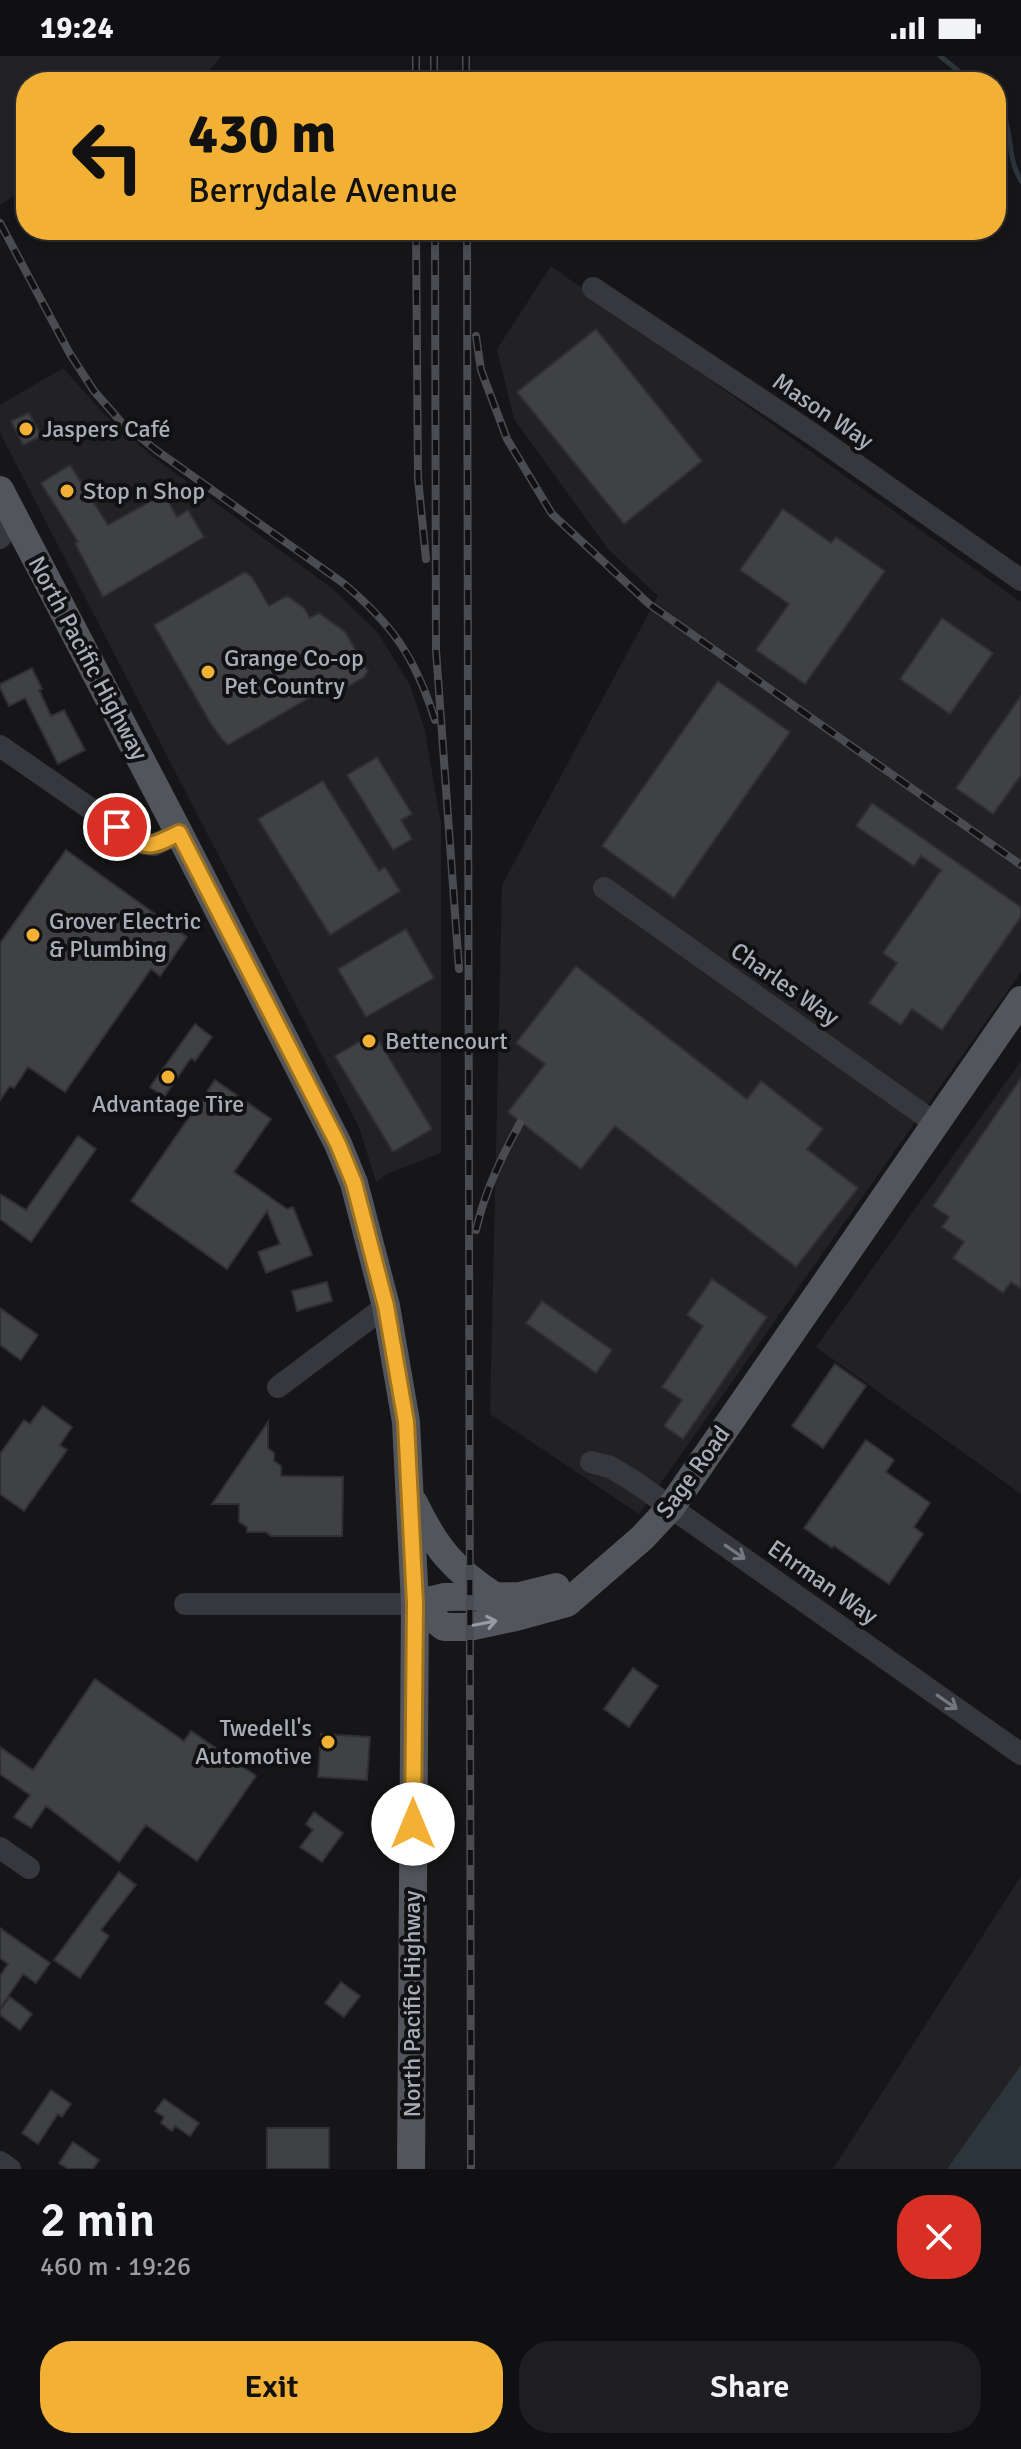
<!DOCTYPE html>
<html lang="en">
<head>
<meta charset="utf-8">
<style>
	body { margin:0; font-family:Signika,sans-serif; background:#1e1e20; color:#f1f3f6; height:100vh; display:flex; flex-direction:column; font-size:30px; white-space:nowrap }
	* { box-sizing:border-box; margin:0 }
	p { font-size:26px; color:#9c9d9f }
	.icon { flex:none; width:44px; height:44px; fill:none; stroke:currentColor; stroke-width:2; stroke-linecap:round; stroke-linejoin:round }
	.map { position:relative; height:2113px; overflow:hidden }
	.details { display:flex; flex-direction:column; background:#101012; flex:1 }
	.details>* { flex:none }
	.guide { position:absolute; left:16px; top:16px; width:990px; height:168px; border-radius:32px; box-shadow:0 4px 12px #0003,0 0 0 2px #303032; background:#f2b134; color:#111; overflow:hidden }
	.pin { position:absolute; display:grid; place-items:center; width:68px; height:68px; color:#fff; margin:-34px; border:4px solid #fff; border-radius:50%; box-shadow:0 2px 8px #0007 }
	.me { position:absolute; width:88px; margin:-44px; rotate:0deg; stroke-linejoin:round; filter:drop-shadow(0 0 6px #0008) }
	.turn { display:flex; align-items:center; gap:28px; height:168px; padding:0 40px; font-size:36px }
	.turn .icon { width:104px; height:104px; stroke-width:2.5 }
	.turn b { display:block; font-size:56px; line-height:68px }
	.round { display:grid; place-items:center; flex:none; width:84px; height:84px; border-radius:32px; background:#1e1e20 }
	.headline { display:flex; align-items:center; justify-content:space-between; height:136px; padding:0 40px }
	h1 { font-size:48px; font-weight:600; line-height:60px }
	.primary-button { display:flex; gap:16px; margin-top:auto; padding:16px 40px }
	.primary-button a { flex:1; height:92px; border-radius:32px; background:#f2b134; color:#111; font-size:32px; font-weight:600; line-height:92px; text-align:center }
	.primary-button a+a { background:#1e1e20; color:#f1f3f6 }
	.status { display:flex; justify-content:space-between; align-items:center; height:56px; padding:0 40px; background:#101012; direction:ltr }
	.status svg { height:22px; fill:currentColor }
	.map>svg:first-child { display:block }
	.built { fill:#222225 }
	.water { fill:#2c353c }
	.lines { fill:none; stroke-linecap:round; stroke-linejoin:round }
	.stream { stroke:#2c353c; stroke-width:5 }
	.building { fill:#404145; stroke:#303034; stroke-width:2 }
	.minor { stroke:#37383d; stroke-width:22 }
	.major { stroke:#53555c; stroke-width:28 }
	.rail-casing { stroke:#4a4c52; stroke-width:8 }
	.rail { stroke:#111113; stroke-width:5; stroke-dasharray:15; stroke-linecap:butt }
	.oneway { stroke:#757881 }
	.oneway2 { stroke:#979ba6 }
	.route-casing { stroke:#9d7322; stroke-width:20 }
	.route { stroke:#f2b134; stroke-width:14 }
	.poi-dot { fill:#f2b134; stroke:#111113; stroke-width:3 }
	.labels { text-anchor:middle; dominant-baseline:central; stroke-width:8; stroke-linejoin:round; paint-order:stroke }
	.street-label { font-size:24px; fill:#a8adb8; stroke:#111113 }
	.poi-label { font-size:24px; fill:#a8adb8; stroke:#111113; text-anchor:start }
</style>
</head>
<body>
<div class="status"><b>19:24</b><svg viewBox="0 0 49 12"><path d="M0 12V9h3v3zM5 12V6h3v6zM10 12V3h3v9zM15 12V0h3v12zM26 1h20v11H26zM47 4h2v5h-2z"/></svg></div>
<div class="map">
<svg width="1021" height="2113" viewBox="0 0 1021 2113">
	<rect width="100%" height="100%" fill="#161618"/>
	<path class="built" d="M0,0H221L213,11L190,26H26V132L0,149Z
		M551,210L1021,546V916L639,1458L490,1358L502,829L658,540L608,493L514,363L497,293Z
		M63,312L105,359L152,400L333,533L378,577L410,629L424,671L441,767V1097L387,1118L376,1126L359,1071L0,377V349Z
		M1021,1005V1438L816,1291Z
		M1021,1820V2113H833Z"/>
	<path class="water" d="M1021,2009V2113H947Z"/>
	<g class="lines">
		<path class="stream" d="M940,0L972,26
			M996,44C1015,71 1005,99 1021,125"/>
	</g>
	<path class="building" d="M596,273L702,405L624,468L517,336Z
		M29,357L41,380L23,389L11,365Z
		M70,409L108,469L164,438L177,461L188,454L204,481L103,541L75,487L78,486L41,427Z
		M783,453L831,487L836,481L885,515L805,628L756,594L789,548L740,514Z
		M245,516L252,521L269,550L287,540L304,552L310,562L319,557L345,576L368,615L364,621L336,637L328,631L228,689L222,683L211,668L154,569Z
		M942,562L993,597L950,658L900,623Z
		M32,612L42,633L39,634L51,660L64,654L85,694L58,708L25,642L9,650L0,632V628Z
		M718,625L790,676L674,842L602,790Z
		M1021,640V719L993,758L956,732Z
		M377,701L412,758L401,764L412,783L393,794L347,719Z
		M323,725L379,815L385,811L400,835L330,879L258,763Z
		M872,747L1021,851V861L942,974L912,953L901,969L869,947L897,907L883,897L941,814L921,800L914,810L856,770Z
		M66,794L187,881L160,920L151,913L65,1036L28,1011L14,1032L10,1030L0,1044V887Z
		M406,873L434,922L366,961L338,913Z
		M576,910L747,1043L761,1025L823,1073L807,1093L858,1132L796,1211L615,1070L581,1113L508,1056L545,1008L516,987Z
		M195,968L212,981L195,1005L191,1002L164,1041L150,1031Z
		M374,977L432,1073L393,1096L335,1000Z
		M1021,1022V1233L1011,1226L1003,1237L953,1202L964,1186L942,1171L949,1161L933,1150Z
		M215,1024L271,1063L234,1116L287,1153L293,1151L312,1199L266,1217L258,1196L280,1188L267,1155L227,1213L131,1145Z
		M78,1080L96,1093L31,1186L0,1163V1138L26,1154Z
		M712,1223L767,1261L683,1383L664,1370L682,1344L662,1331L703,1270L687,1259Z
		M327,1226L332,1245L297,1255L292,1235Z
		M542,1245L612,1294L596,1317L526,1267Z
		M0,1252L38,1279L21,1304L0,1289Z
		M835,1308L866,1330L823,1392L792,1370Z
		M43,1350L72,1371L60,1389L67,1394L24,1455L0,1438V1398L24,1364L30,1368Z
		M268,1366V1392L274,1397V1405L281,1410V1420L343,1421L342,1480H271L266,1476H247V1471L239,1466V1448H212Z
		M866,1384L894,1404L886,1416L930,1447L914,1471L923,1478L889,1528L834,1490L832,1492L804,1472Z
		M633,1612L658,1630L629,1671L604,1653Z
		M95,1623L184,1685L191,1675L256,1720L197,1805L146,1769L119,1806L46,1750L31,1772L14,1761L30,1739L0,1718V1691L33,1714Z
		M321,1678L370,1681L367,1724L318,1721Z
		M314,1756L343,1777L322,1806L300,1791L313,1774L306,1768Z
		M119,1816L136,1829L101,1874L109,1880L80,1922L54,1904Z
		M0,1872L50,1907L36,1927L23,1918L0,1953V1920L8,1908L0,1902Z
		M341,1926L360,1940L344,1961L325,1947Z
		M10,1941L32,1958L20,1974L0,1959V1954Z
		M51,2034L71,2048L62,2061L58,2058L38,2088L22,2077Z
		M164,2043L199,2067L190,2080L175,2070L172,2075L161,2067L164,2061L155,2055Z
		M267,2072H329V2113H267Z
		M73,2086L99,2104L93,2113H68L59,2107Z"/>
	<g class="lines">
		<path class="minor" d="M593,232L811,377L1021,524
			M0,482L15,463
			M0,690L140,787L154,789L179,777
			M604,832L935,1067
			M278,1331L386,1250
			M591,1406L610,1411L632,1424L1021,1698
			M185,1548H415
			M0,1792L29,1812
			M0,2106L10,2113"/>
		<path class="major" d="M0,434L179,777L338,1088L354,1127L386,1250L406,1366L415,1548L411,2113
			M414,1447C436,1493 454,1514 496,1541
			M415,1548L444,1571H469L516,1561L567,1547L642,1482L671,1451L1021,944
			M415,1548L444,1541L520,1540L556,1531"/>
		<g class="rail-casing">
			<path id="rail" d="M416,0V26
				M434,0V26
				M466,0V26
				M0,167L70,298L94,335L121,366L156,394L343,527C393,569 415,601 435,664
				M416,174L418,422L426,503
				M435,174L436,594L459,913
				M467,174L471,2113
				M476,280L481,314L507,383L552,458L649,548L1021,809
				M476,1174C485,1135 501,1102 520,1067"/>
		</g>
		<use href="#rail" class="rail"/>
	</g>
	<defs><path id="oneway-shaft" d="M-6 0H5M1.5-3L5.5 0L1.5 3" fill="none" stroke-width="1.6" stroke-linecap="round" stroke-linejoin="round" transform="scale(2)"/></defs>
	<g class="oneway">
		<use href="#oneway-shaft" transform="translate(735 1496) rotate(35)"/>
		<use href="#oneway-shaft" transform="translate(947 1646) rotate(35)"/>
	</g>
	<use class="oneway2" href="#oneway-shaft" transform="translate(485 1567) rotate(-11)"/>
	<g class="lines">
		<g class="route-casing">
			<path id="route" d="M117,771C147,792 146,794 179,777L338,1088L354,1127L386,1250L406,1366L415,1548L413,1768"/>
		</g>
		<use href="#route" class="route"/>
	</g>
	<g class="poi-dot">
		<circle cx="26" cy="373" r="8"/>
		<circle cx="67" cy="435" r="8"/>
		<circle cx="208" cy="616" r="8"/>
		<circle cx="33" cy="879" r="8"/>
		<circle cx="369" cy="985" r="8"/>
		<circle cx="168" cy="1021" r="8"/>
		<circle cx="328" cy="1686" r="8"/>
	</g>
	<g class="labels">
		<g class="street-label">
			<text transform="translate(823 355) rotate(34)">Mason Way</text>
			<text transform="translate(88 602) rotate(62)">North Pacific Highway</text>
			<text transform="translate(785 928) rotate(35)">Charles Way</text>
			<text transform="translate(693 1416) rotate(-54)">Sage Road</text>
			<text transform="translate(823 1526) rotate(35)">Ehrman Way</text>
			<text transform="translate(412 1948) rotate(-90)">North Pacific Highway</text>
		</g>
		<g class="poi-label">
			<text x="42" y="373">Jaspers Café</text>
			<text x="83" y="435">Stop n Shop</text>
			<text x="224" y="602">Grange Co-op<tspan x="224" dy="28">Pet Country</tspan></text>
			<text x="49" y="865">Grover Electric<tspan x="49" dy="28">&amp; Plumbing</tspan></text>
			<text x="385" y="985">Bettencourt</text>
			<text x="168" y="1048" text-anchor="middle">Advantage Tire</text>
			<text x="312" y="1672" text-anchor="end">Twedell's<tspan x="312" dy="28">Automotive</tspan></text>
		</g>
	</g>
</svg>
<div class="pin" style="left:117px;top:771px;background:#d93025"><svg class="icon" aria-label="arrive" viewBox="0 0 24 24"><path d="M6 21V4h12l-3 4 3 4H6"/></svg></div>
<svg class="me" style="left:413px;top:1768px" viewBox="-20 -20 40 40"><circle r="19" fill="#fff"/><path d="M0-13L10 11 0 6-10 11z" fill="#f2b134"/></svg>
<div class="guide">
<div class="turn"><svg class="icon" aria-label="left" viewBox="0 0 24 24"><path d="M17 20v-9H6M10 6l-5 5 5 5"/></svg><div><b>430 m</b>Berrydale Avenue</div></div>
</div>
</div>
<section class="details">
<div class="headline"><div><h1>2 min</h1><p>460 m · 19:26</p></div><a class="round" style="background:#d93025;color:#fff"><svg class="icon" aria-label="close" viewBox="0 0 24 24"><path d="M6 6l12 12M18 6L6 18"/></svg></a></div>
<div class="primary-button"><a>Exit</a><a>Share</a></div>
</section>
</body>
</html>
